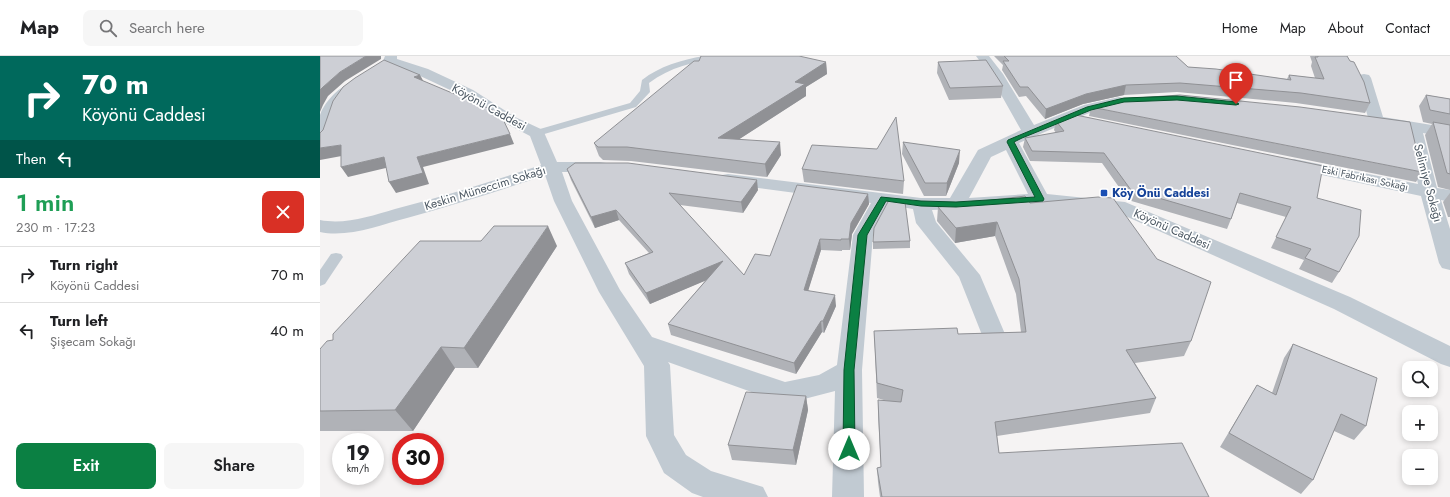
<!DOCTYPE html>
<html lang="en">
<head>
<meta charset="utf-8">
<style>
	body { margin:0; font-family:Jost,sans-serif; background:#f6f6f6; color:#202124; height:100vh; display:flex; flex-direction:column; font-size:15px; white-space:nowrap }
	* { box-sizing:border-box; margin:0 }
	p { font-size:13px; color:#757577 }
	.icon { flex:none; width:22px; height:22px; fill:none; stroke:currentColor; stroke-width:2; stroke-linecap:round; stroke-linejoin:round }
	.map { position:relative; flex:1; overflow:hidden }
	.details { display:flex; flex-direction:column; background:#fff; width:320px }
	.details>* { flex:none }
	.top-card { background:#00695c; color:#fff; overflow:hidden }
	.controls { position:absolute; left:1082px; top:305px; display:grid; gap:8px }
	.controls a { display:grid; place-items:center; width:36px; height:36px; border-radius:8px; background:#fff; box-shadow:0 2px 6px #0003; font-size:20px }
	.speed { position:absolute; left:12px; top:377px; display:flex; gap:8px; font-size:20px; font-weight:700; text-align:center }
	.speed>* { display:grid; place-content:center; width:52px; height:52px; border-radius:50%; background:#fff; box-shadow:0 2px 6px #0003; line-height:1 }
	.speed small { font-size:10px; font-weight:400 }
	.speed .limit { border:6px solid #d22; background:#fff; color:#111 }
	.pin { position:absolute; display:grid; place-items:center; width:34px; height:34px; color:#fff; margin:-41px -17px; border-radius:50% 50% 50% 0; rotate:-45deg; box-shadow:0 0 4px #0007 }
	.pin .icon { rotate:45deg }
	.me { position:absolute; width:44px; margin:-22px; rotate:0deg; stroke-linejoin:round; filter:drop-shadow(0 0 3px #0008) }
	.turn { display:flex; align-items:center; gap:14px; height:84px; padding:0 16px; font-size:18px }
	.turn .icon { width:52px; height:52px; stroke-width:2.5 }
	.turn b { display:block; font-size:28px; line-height:34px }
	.then { display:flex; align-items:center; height:38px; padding:0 16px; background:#0003; gap:8px; font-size:15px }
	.round { display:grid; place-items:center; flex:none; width:42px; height:42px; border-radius:8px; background:#f6f6f6 }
	.head { display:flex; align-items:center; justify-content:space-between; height:68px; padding:0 16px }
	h1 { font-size:24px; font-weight:600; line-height:30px; color:#1e9e55 }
	.action { display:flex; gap:8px; margin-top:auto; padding:8px 16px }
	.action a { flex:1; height:46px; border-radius:8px; background:#0b8043; color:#fff; font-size:16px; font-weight:600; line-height:46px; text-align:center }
	.action a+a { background:#f6f6f6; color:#202124 }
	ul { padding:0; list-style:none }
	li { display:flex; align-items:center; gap:12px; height:56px; padding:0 16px; border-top:1px solid #e0e0e0 }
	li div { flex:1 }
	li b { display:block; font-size:15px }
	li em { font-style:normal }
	header { display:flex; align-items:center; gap:24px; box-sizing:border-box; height:56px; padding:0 20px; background:#fff; border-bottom:1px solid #e0e0e0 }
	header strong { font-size:19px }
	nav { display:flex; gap:22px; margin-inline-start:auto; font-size:14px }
	.search { width:280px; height:36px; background:#f6f6f6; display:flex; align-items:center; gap:10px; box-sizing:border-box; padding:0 14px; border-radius:8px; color:#757577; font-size:15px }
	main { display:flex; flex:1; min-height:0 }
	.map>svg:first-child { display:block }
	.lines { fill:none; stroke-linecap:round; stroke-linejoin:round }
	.lane { fill:#c1cad2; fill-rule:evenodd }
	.street { fill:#c1cad2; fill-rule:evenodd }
	.wall { fill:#b0b2b7 }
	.shaded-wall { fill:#909195 }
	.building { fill:#cdcfd5; stroke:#909195 }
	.route { fill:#0b8043; stroke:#07532c }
	.transit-dot { fill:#1a4fb4; stroke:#fff; stroke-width:1.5 }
	.labels { text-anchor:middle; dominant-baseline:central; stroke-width:3.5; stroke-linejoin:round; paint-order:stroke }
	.far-street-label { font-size:10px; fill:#4a5661; stroke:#fff }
	.street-label { font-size:12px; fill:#4a5661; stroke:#fff }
	.transit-label { font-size:12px; font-weight:bold; fill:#164399; stroke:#fff; text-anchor:start }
</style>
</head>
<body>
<header>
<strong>Map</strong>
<div class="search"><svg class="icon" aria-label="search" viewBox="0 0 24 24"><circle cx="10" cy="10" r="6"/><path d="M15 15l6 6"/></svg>Search here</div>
<nav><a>Home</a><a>Map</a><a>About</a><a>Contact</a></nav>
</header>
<main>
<section class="details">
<div class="top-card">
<div class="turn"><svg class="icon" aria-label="right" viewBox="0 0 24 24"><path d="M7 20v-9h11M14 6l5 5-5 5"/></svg><div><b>70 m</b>Köyönü Caddesi</div></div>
<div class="then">Then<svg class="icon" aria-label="left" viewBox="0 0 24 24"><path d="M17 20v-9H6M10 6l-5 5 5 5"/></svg></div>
</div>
<div class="head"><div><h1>1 min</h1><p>230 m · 17:23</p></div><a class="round" style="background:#d93025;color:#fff"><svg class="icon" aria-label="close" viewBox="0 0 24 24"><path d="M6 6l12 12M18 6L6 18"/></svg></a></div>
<ul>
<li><svg class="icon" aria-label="right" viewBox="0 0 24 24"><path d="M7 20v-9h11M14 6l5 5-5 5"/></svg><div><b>Turn right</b><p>Köyönü Caddesi</p></div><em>70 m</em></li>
<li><svg class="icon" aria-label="left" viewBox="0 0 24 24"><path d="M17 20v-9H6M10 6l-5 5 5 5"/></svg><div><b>Turn left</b><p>Şişecam Sokağı</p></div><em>40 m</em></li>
</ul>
<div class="action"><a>Exit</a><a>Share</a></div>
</section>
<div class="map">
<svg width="1130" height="441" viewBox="0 0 1130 441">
	<rect width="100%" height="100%" fill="#f5f3f3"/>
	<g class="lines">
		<path class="lane" d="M384,0H403L399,2C374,6 350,11 329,27L330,36L316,51L221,79L217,80L212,77L213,75L310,47L320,35L322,24C340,10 361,4 384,0Z
			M16,197L21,198L23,201L5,228L0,230V214L11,198Z"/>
		<path class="street" d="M65,0H77V3L108,13L153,34L195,61L223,74L237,106H280L286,107L289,111L286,115L280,116H242L252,145L300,234L332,281L465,326L499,319L517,309L533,179L551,147L408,128L402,127L399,123L402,119L408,118L601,142H630L658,94L701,74L670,19L656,0H669L683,18L714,69L764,49L799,41L804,42L806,45L804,48L774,55L699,87L727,138L805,146L1030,241L1130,290V311L1121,308L1014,253L794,155L720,149L612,154L616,166L660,219L685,278L682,284L673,287L664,284L639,221L596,167L593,153L569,149L553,179L542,314L544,441H512L515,335L465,348L348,306L350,309L354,379L366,399L391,415L443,431L448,441H383L372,437L344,417L326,380L324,310L279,236L234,145L225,119C180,135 133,149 87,162C60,169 28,182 0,176V164C25,169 51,160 75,153C124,140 173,125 221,109L210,80L185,67L143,40L98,19L65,8L63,5ZM686,94L708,138L649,142L671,101Z
			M1044,18L1049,19L1051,22L1063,61L1130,72V82L1103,77L1117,132L1130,134V146L1121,144L1130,173V214L1122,212L1119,207L1101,140L974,113L968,112L965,108L968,104L974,103L1098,128L1086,74L1051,68L1049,65L1037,22L1039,19Z
			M30,28L35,29L37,32C32,40 23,44 18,54C13,64 12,77 6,86L0,88C0,79 0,68 0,59C4,47 18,31 30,28Z"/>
	</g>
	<path class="wall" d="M674,0H856L868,11L967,23L969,19L995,22L991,10L992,6L990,0H1027L1050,47L1045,57L976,47L857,36L804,39L763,48L725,63L706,40L699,41L682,14L683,9Z
		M506,6L507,18L486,31V40L419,83L461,99L447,121L311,105L283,104L279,100L274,87Z
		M618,6L683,30L681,42L629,44L617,17Z
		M1106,39L1130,43V134L1118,131L1105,79L1112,68L1103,66L1099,50Z
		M771,51L1102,116L1096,126L769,60Z
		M736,65L997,142L1019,216L1012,227L979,213L984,204L951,192L966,161L917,147L911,163L907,173L808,144L782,107L710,105L703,91L705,82L736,77L734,74Z
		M583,86L639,107L626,140H604L582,98Z
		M247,113L438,134L423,157L360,149L424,219L450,200L548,138L549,148L532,178L530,194H522V195L501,194L488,234L516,250L504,277L502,276L476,318L351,279L348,268L386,224L330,248L309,218L305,207L329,197L299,164L275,172L251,124Z
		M482,113L584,125L583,138L484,126Z
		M1130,137V161H1128L1123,146Z
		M710,147L871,285L864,300L815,307L836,342L830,357L677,380L679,397L889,441H560L558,426L557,412L561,411L558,359V344L567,345L557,342L554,275L638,278L701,276L696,238L675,180L635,187L617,165L618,151Z
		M590,185V192L553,193V186Z
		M237,190L158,312H135L93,375H0V293L13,284Z
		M973,288L1046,370L1034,384L1014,375L993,424L981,438L900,391L937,329L952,337L964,302Z
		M486,340L488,354L476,409L412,404L408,389Z"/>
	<path class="shaded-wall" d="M46,0H61V3L25,25L8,40L3,49L0,56V34L3,31L20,16Z
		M506,6L507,18L486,31V40L401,95L398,82L475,26Z
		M100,19L105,28L94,21Z
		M806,29L804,39L763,48L725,63L726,53L766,38Z
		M190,78L194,88L103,111L109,128L76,137L69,126L97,101Z
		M460,86L461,99L447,121L445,108Z
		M21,89L27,99L0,104V92Z
		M640,94L639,107L626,140L627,127Z
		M64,101L70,111L28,121L21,111Z
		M437,124L438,134L423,157L421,146Z
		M548,138L549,148L532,178L530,194L529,183L531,167Z
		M296,154L299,164L275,172L271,161Z
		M677,166L675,180L635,187L636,172Z
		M228,170L237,190L158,312L144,292Z
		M500,183L501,194L485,245L484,234Z
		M403,205L406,216L330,248L326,237Z
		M515,239L516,250L504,277L503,265Z
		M501,265L502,276L476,318L474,307Z
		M121,291L135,312L93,375L75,354Z
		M486,340L488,354L476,409L473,394Z"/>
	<path class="building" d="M0,0H46L20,16L3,31L0,34Z
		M381,0H479L506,6L475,26L485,28L398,82L460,86L445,108L307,91H278L274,87L374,5H379Z
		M684,0H856L868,11L896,13L971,24L969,19L1004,23L995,1H998V0H1027L1030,5L1034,6L1044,26L1050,47L981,37L860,27L806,29L766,38L726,53L708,31H700L683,5H689Z
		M64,4L100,19L94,21L175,55L181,59L190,78L97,101L103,117L69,126L64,101L21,111V89L0,92V77L3,74L13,45L23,31L35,22Z
		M666,4L683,30L630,32L618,6Z
		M860,39L980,51L1090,66L1102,116L771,51L801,43Z
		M1106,39L1130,43V58L1110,54Z
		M751,58L1003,110L997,142L1041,154L1039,180L1019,216L985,202L991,193L956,181L971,151L920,137L911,163L811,134L784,97L712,95L705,82L744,75L736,65Z
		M576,61L584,125L482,113L492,89L557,93Z
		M1113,66L1130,69V118L1127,117Z
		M583,86L640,94L627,127H605Z
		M255,107H308L437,124L421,146L349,137L424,219L435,198L450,200L477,129L548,138L531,167L529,183H521V184L500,183L484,234L515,239L503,265H501L474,307L348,268L403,205L326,237L305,207L333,196L296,154L271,161L247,113Z
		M705,140L710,147L778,141L793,142L837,203L891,226L871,285L806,294L836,342L675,366L679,397L862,387L889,441H562L557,412L561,411L558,344L581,346L583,334L557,327L554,275L637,272L638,278L706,276L699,223L677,166L636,172L618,151Z
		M569,144L585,146L590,185L553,186L554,172Z
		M174,170H228L144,292L121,291L75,354L0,355V293L7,285L13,284V278L100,185H161Z
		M973,288L1057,322L1046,370L1021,358L993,424L909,377L937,329L956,339Z
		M426,336L486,340L473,394L408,389Z"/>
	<path class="route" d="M857,40L916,46L919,48L916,49L857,44L804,46L771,54L702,82L694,86L724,143L723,145L636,151L601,150L566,145L547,179L534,314L535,393L533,397L529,399L524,397L523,393L524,314L538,179L561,141L601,145L636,146L715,141L687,86L688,84L767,51L804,42Z"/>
	<rect class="transit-dot" x="780" y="133" width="8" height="8" rx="2"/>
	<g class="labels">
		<g class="far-street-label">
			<text transform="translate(1045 122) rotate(12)">Eski Fabrikası Sokağı</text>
		</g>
		<g class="street-label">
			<text transform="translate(169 51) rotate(29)">Köyönü Caddesi</text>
			<text transform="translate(1108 127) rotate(75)">Selimiye Sokağı</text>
			<text transform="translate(165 132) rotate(-17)">Keskin Müneccim Sokağı</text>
			<text transform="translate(852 173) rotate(24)">Köyönü Caddesi</text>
		</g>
		<g class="transit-label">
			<text x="792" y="137">Köy Önü Caddesi</text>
		</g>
	</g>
</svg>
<div class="controls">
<a><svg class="icon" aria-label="search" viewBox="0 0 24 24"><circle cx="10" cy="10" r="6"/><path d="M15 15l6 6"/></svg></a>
<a>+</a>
<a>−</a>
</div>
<div class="speed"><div>19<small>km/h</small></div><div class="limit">30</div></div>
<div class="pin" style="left:916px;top:48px;background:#d93025"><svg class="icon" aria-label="arrive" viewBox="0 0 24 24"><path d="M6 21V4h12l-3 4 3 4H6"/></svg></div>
<svg class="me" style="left:529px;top:393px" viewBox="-20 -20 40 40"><circle r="19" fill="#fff"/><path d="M0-13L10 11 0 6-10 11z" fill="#0b8043"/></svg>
</div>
</main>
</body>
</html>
